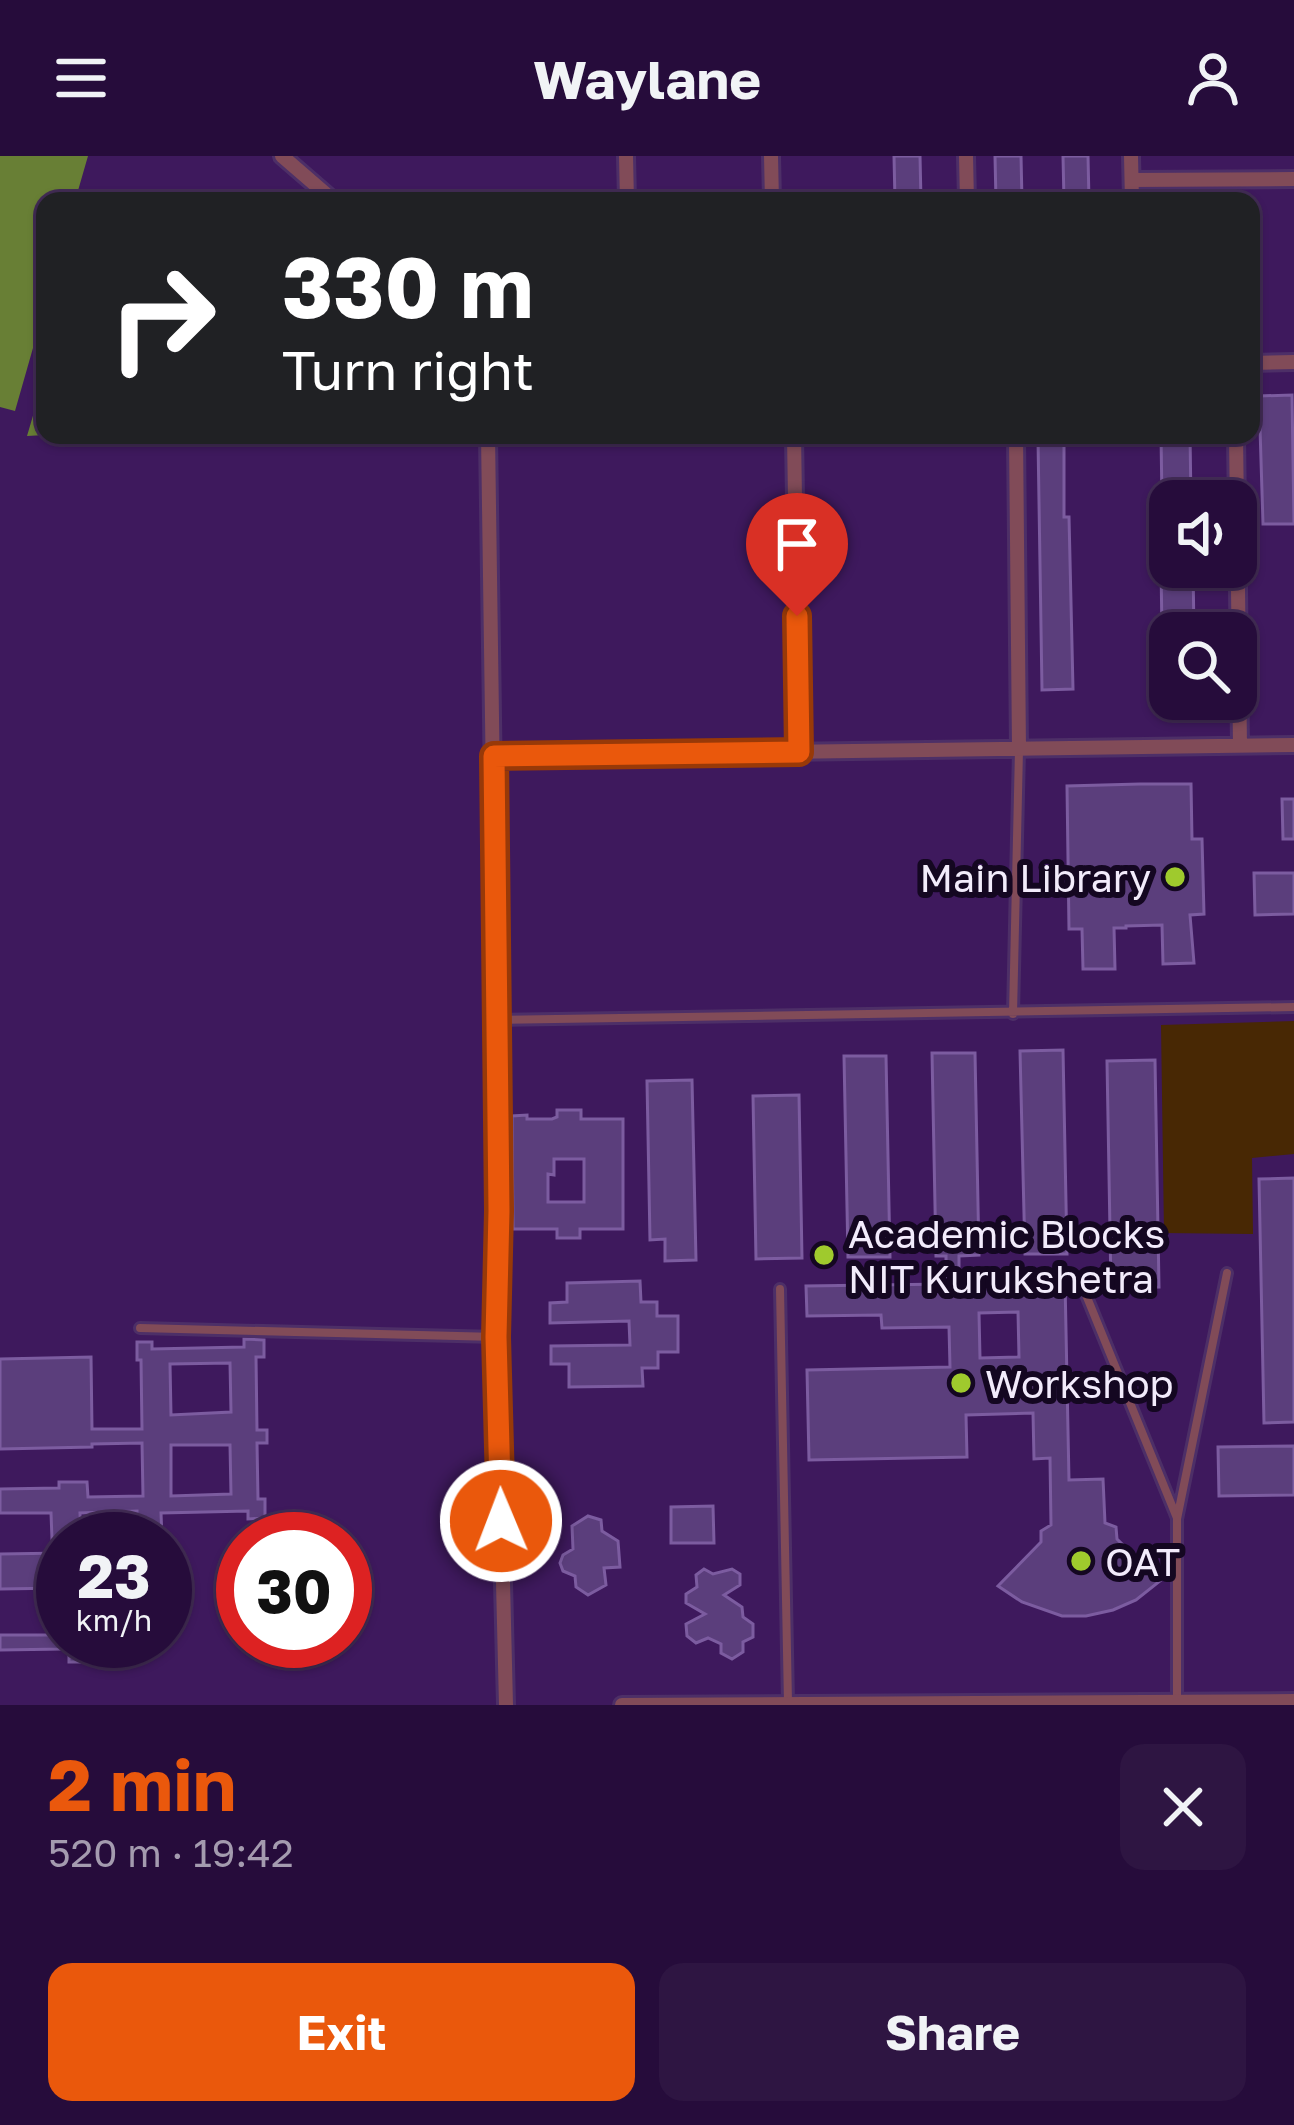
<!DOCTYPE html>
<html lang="en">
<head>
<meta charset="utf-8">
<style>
	body { margin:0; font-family:"Golos Text",sans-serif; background:#2e1542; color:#f1f3f6; height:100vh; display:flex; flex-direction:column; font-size:45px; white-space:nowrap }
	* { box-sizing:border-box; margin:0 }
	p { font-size:39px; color:#a49baf }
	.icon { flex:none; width:66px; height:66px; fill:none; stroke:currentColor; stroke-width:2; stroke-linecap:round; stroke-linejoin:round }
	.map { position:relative; height:1549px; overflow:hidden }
	.side { display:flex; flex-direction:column; background:#260c3b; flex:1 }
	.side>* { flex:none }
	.banner { position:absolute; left:36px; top:36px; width:1224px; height:252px; border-radius:24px; box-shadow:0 3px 9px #0004,0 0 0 3px #422c55; background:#202124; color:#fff; overflow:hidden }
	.buttons { position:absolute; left:1149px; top:324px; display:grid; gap:24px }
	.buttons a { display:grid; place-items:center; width:108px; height:108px; border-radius:24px; background:#260c3b; box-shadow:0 3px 9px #0004,0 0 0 3px #422c55; font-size:60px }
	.speed { position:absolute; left:36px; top:1356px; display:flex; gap:24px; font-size:60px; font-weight:700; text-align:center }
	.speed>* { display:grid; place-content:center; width:156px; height:156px; border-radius:50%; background:#260c3b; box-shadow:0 3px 9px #0004,0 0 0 3px #422c55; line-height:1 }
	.speed small { font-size:30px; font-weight:400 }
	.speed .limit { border:18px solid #d22; background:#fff; color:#111 }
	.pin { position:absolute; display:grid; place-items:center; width:102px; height:102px; color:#fff; margin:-123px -51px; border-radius:50% 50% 50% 0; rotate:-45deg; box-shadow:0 0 12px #0007 }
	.pin .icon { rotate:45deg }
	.me { position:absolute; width:132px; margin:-66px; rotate:359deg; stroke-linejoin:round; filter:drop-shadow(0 0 9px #0008) }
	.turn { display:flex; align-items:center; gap:42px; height:252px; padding:0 48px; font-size:54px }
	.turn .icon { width:156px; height:156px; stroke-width:2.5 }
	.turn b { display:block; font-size:84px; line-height:102px }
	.round { display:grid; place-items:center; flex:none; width:126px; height:126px; border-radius:24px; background:#2e1542 }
	.summary { display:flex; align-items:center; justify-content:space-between; height:204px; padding:0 48px }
	h1 { font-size:72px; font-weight:700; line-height:90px; color:#ea580c }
	.action { display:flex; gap:24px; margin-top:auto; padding:24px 48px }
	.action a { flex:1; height:138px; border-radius:24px; background:#ea580c; color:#fff; font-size:48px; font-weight:700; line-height:138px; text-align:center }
	.action a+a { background:#2e1542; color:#f1f3f6 }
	header { display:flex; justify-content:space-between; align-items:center; height:156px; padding:0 48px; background:#260c3b; font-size:54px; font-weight:700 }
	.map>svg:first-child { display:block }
	.built { fill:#3e195d; fill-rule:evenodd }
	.green { fill:#482804 }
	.water { fill:#687f35 }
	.building { fill:#5b3e7c; stroke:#7c5ca0; stroke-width:3; fill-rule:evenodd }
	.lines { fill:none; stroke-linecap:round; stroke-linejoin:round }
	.service-casing { stroke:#4d2f67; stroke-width:14 }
	.minor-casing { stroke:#4d2f67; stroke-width:20 }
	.service { stroke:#814b58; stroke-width:8 }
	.minor { stroke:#814b58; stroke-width:14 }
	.route-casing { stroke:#983908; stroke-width:30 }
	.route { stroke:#ea580c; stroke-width:21 }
	.poi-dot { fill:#9fca2d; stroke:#140721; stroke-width:4.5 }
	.labels { text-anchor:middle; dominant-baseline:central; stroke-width:12; stroke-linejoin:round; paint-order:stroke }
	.poi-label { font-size:39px; fill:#f2ebfb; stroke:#140721; text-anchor:start }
</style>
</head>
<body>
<header><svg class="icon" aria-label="menu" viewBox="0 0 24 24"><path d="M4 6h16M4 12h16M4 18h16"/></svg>Waylane<svg class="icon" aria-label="person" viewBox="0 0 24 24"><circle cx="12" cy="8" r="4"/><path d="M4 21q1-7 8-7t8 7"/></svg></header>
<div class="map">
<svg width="1294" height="1549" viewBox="0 0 1294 1549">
	<rect width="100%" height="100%" fill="#32104f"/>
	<path class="built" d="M0,0H1294V1549H0ZM45,45H1251V279H45ZM1170,345H1236V411H1170ZM1170,477H1236V543H1170ZM63,1383H165V1485H63ZM243,1383H345V1485H243Z"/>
	<path class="green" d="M1294,865V998L1252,1002L1253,1078L1164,1077L1161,869Z"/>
	<path class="water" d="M0,0H88L75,45H45V150L15,255L0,251Z
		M45,219V279L27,280Z"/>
	<path class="building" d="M894,0H920L921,45H895Z
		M995,0H1021L1022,45H996Z
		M1063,0H1088L1089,45H1064Z
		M1292,239L1294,368H1263L1259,240Z
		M1161,279H1190L1191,345H1162Z
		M1038,283H1064V361H1069L1073,533L1042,534Z
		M1161,411H1193L1194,477H1162Z
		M1140,628H1191L1192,683H1202L1204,758L1190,759L1194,807L1163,808L1162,769L1126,770V772H1114L1115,813H1083L1082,773H1069L1067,630Z
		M1282,643H1294V683H1283Z
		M1254,717H1294V758L1255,759Z
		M1063,894L1067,1098H1025L1020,895Z
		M932,897H975L979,1099L959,1100V1127L1065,1125L1069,1324L1103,1323L1105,1367L1116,1371L1117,1383L1160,1425L1136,1444L1113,1454L1086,1460H1062L1022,1446L998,1430L1041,1386V1375L1051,1369L1050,1302L1034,1303L1033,1257L966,1259L967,1301L809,1304L807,1214L950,1211L949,1171L882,1172L881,1159L807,1160L806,1130L946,1128V1100H936ZM1018,1156L1019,1201L980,1202L979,1157Z
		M844,900H886L890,1101H848Z
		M1155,904L1159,1131L1111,1132L1107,905Z
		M692,924L696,1104L665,1105V1083L650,1084L647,925Z
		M799,939L802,1102L756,1103L753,940Z
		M557,954H581V963H623V1073H580V1082H557V1073H513L512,960L527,959V963H552L557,961ZM554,1003H584V1046H548V1018L554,1019Z
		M1294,1022V1266L1264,1267L1259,1023Z
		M640,1125L641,1146H657V1160H678V1196H658V1212H642L643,1230L569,1231V1208H551V1190L630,1189L629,1165L550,1167V1147L567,1146V1127Z
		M244,1183L264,1184V1201H256L257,1274H267V1287H257L258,1343H265V1362L248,1363V1355L161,1357L162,1383H150V1365H137V1355L80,1357L81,1383H52L51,1357H0V1333L59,1332V1326H87L88,1341L143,1340L142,1287L92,1288V1291L0,1293V1203L91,1201L92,1273H142L141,1204H137V1186H152V1193L244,1191ZM230,1207L231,1256L171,1259L170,1208ZM171,1289H230L231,1338L171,1340Z
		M1294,1290V1339L1219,1340L1218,1291Z
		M713,1350L714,1387H671V1351Z
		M588,1360L601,1364L602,1375L618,1385L620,1411L604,1412L606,1429L588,1439L576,1431L575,1420L563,1415L560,1407L563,1399L573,1393L572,1370Z
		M63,1397V1432L0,1433V1398Z
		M704,1413L713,1418L732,1413L740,1418V1429L724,1439L742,1451L743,1461L753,1468V1481L743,1486V1496L732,1503L721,1497V1488L708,1482L696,1487L687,1480L686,1468L705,1458L686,1447V1438L697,1431L696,1419Z
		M182,1417V1434L165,1435V1418Z
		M0,1479H63V1493L0,1494Z
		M69,1485L89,1486L90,1506H69Z"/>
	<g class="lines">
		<g class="service-casing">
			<path id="service" d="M1013,858L1019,594
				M498,864L1294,851
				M1082,1129L1177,1362
				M780,1133L788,1547
				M140,1172L497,1181
				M1177,1548V1363L1227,1117"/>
		</g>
		<g class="minor-casing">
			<path id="minor" d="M282,0L334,45
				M626,0L627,45
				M771,0L772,45
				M966,0L967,45
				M1131,0L1132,45
				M1132,24L1294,23
				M1251,207L1294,206
				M488,279L499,1055L497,1181L506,1549
				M794,279L799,596
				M1016,279L1019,593
				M1236,279L1240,589
				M494,600L1294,589
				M622,1549L1294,1545"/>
		</g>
		<use href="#service" class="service"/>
		<use href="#minor" class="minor"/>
	</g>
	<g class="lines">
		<g class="route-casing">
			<path id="route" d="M501,1365L496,1181L499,1055L494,600L799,596L797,460"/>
		</g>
		<use href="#route" class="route"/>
	</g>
	<g class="poi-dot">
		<circle cx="1175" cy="721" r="12"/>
		<circle cx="824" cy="1099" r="12"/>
		<circle cx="961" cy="1227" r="12"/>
		<circle cx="1081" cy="1405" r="12"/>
	</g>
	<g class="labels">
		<g class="poi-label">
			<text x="1151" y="721" text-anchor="end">Main Library</text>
			<text x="848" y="1077">Academic Blocks<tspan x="848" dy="45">NIT Kurukshetra</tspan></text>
			<text x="985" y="1227">Workshop</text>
			<text x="1105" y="1405">OAT</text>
		</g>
	</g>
</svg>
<div class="buttons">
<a><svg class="icon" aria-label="sound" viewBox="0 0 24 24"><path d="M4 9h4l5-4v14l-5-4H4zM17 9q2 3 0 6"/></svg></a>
<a><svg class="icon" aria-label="search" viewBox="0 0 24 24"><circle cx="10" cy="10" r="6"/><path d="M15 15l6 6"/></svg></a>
</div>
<div class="speed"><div>23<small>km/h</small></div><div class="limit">30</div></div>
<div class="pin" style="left:797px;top:460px;background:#d93025"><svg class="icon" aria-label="arrive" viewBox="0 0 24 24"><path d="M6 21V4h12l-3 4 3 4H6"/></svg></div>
<svg class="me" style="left:501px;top:1365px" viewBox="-20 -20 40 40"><circle r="17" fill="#ea580c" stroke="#fff" stroke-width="3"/><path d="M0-11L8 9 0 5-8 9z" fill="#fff"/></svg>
<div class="banner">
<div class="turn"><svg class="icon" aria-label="right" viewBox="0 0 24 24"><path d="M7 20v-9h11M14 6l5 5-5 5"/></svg><div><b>330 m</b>Turn right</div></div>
</div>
</div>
<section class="side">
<div class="summary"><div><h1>2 min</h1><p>520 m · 19:42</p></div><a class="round"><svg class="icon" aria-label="close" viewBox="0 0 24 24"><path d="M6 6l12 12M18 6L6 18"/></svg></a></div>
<div class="action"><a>Exit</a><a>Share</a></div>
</section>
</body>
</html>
